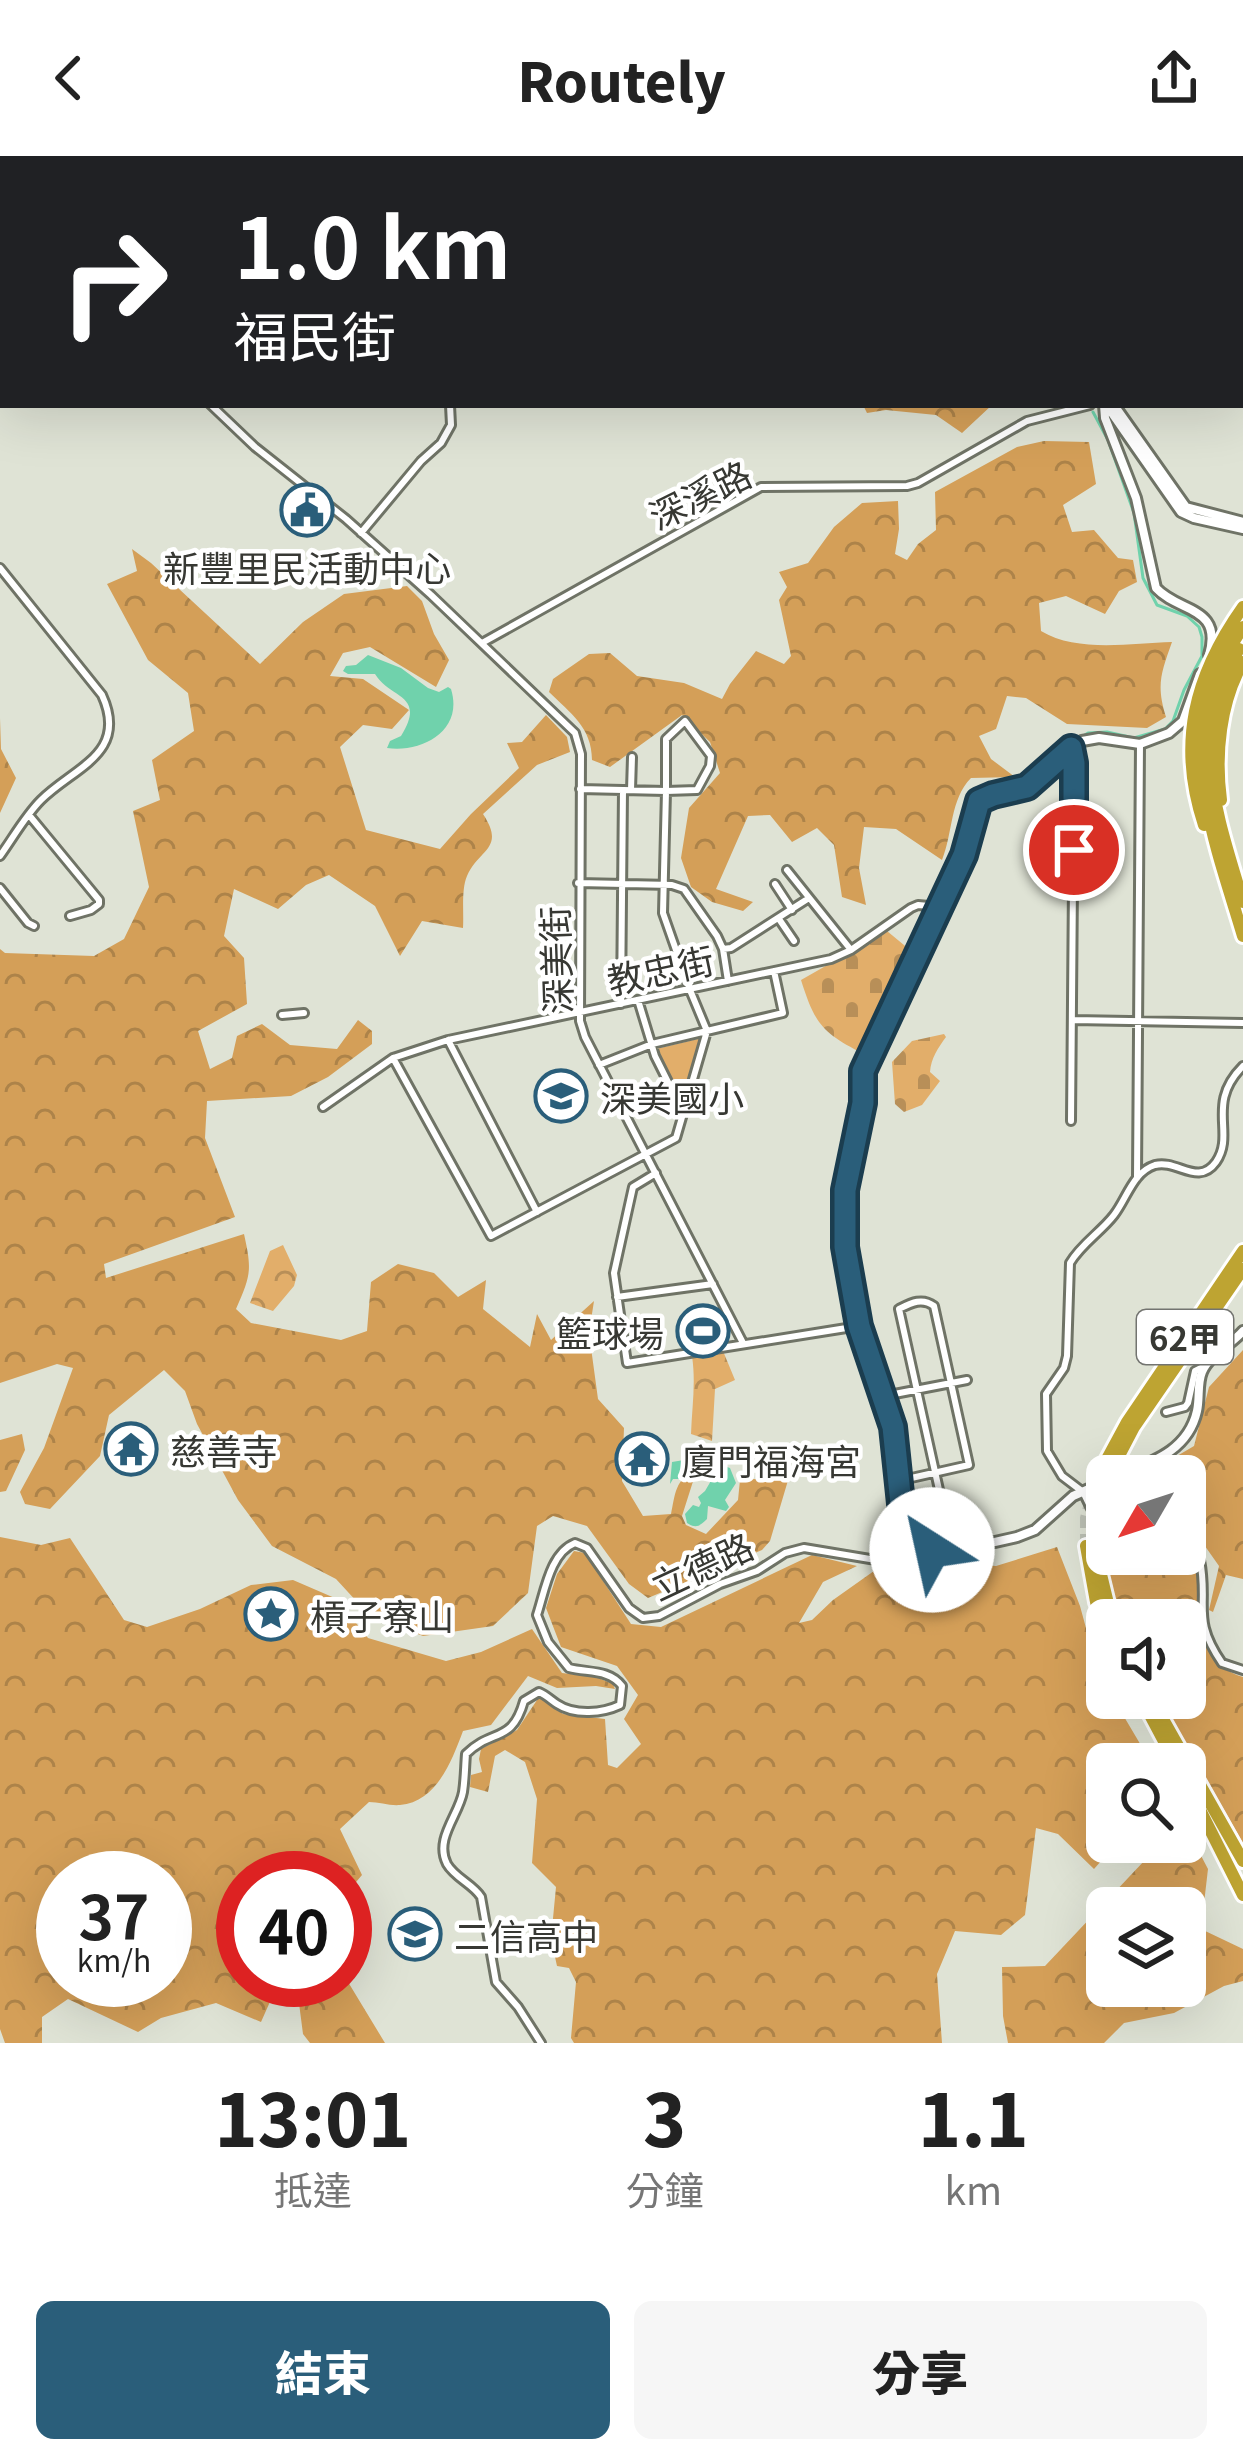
<!DOCTYPE html>
<html lang="zh-TW">
<head>
<meta charset="utf-8">
<style>
	body { margin:0; font-family:Georgia,"Noto Sans TC",serif; background:#f6f6f6; color:#222; height:100vh; display:flex; flex-direction:column; font-size:45px; white-space:nowrap }
	* { box-sizing:border-box; margin:0 }
	p { font-size:39px; color:#767676 }
	.icon { flex:none; width:66px; height:66px; fill:none; stroke:currentColor; stroke-width:2; stroke-linecap:round; stroke-linejoin:round }
	.map { position:relative; height:1887px; overflow:hidden }
	.drawer { display:flex; flex-direction:column; background:#fff; flex:1 }
	.drawer>* { flex:none }
	.top-card { position:absolute; left:0px; top:0px; width:1245px; height:252px; box-shadow:0 12px 48px #0002; background:#202124; color:#fff; overflow:hidden }
	.needle { width:78px; rotate:231deg }
	.fabs { position:absolute; left:1086px; top:1299px; display:grid; gap:24px }
	.fabs a { display:grid; place-items:center; width:120px; height:120px; border-radius:18px; background:#fff; box-shadow:0 12px 48px #0002; font-size:60px }
	.speed { position:absolute; left:36px; top:1695px; display:flex; gap:24px; font-size:60px; font-weight:700; text-align:center }
	.speed>* { display:grid; place-content:center; width:156px; height:156px; border-radius:50%; background:#fff; box-shadow:0 12px 48px #0002; line-height:1 }
	.speed small { font-size:30px; font-weight:400 }
	.speed .limit { border:18px solid #d22; background:#fff; color:#111 }
	.pin { position:absolute; display:grid; place-items:center; width:102px; height:102px; color:#fff; margin:-51px; border:6px solid #fff; border-radius:50%; box-shadow:0 3px 12px #0007 }
	.me { position:absolute; width:132px; margin:-66px; rotate:325deg; stroke-linejoin:round; filter:drop-shadow(0 0 9px #0008) }
	.turn { display:flex; align-items:center; gap:42px; height:252px; padding:0 36px; font-size:54px }
	.turn .icon { width:156px; height:156px; stroke-width:2.5 }
	.turn b { display:block; font-size:84px; line-height:102px }
	.eta { display:flex; justify-content:space-evenly; align-items:center; height:204px; text-align:center }
	.eta b { font-size:72px; font-weight:800; line-height:84px }
	.primary-button { display:flex; gap:24px; margin-top:auto; padding:24px 36px }
	.primary-button a { flex:1; height:138px; border-radius:18px; background:#2a5e7a; color:#fff; font-size:48px; font-weight:800; line-height:138px; text-align:center }
	.primary-button a+a { background:#f6f6f6; color:#222 }
	header { display:flex; justify-content:space-between; align-items:center; height:156px; padding:0 36px; background:#fff; font-size:54px; font-weight:800 }
	.map>svg:first-child { display:block }
	.forest { fill:url(#forest-crowns); fill-rule:evenodd }
	.cemetery { fill:url(#cemetery-stones) }
	.park { fill:url(#park-crowns) }
	.pitch { fill:#e2ae6a }
	.water { fill:#70d2ac }
	.lines { fill:none; stroke-linecap:round; stroke-linejoin:round }
	.stream { stroke:#70d2ac; stroke-width:3 }
	.highway-tunnel { stroke:#bdc1b5; stroke-width:12; stroke-dasharray:12 6; stroke-linecap:butt }
	.street-casing { stroke:#6f7366; stroke-width:12 }
	.secondary-casing { stroke:#6f7366; stroke-width:14 }
	.highway-casing { stroke:#fff; stroke-width:18 }
	.street { stroke:#fff; stroke-width:6 }
	.secondary { stroke:#fff; stroke-width:8 }
	.highway { stroke:#bea432; stroke-width:12 }
	.route-casing { stroke:#1b3d4f; stroke-width:30 }
	.route { stroke:#2a5e7a; stroke-width:21 }
	.labels { text-anchor:middle; dominant-baseline:central; stroke-width:9; stroke-linejoin:round; paint-order:stroke }
	.shield { fill:#fff; stroke:#737470; stroke-width:3 }
	.shield-label { font-size:33px; font-weight:bold; fill:#373833 }
	.street-label { font-size:36px; fill:#373833; stroke:#fff }
	.poi-label { font-size:36px; fill:#373833; stroke:#fff; text-anchor:start }
</style>
</head>
<body>
<header><svg class="icon" aria-label="back" viewBox="0 0 24 24"><path d="M15 5l-7 7 7 7"/></svg>Routely<svg class="icon" aria-label="share" viewBox="0 0 24 24"><path d="M12 15V3M7 8l5-5 5 5M5 13v7h14v-7"/></svg></header>
<div class="map">
<svg width="1243" height="1887" viewBox="0 0 1243 1887">
	<defs>
		<pattern id="forest-crowns" width="20" height="18" patternUnits="userSpaceOnUse" patternTransform="scale(3)"><rect width="20" height="18" fill="#d49f58"/><path d="M2 6a3 3 0 1 1 6 0M12 15a3 3 0 1 1 6 0" fill="none" stroke="#ad8349"/></pattern>
		<pattern id="cemetery-stones" width="16" height="16" patternUnits="userSpaceOnUse" patternTransform="scale(3)"><rect width="16" height="16" fill="#e2ae6a"/><path d="M2 7V4a2 2 0 0 1 4 0v3zM10 15v-3a2 2 0 0 1 4 0v3z" fill="#b88f58"/></pattern>
		<pattern id="park-crowns" width="20" height="18" patternUnits="userSpaceOnUse" patternTransform="scale(3)"><rect width="20" height="18" fill="#e2ae6a"/><path d="M2 6a3 3 0 1 1 6 0M12 15a3 3 0 1 1 6 0" fill="none" stroke="#b88f58"/></pattern>
	</defs>
	<rect width="100%" height="100%" fill="#dfe3d5"/>
	<path class="forest" d="M552,0H882L879,3H554Z
		M863,249H992L962,277L936,259L886,254L867,257Z
		M1044,285L1089,286L1096,328L1063,349L1072,376L1094,374L1118,402L1133,404L1137,426L1119,435L1105,458L1066,440L1039,447L1041,475C1077,497 1131,487 1172,486C1161,517 1156,529 1166,561L1147,572L1067,568L1026,542L1007,540L996,573L979,580L991,603L1015,621L971,622C950,643 953,677 942,704L896,673L864,671L859,712L866,749L842,741L834,689L817,672L792,686L770,659L748,660L716,733L753,746L743,755L712,746L691,731L681,702L689,652L720,617L710,586L682,559L610,611L592,604C592,571 570,557 549,536L553,523L589,498L610,497L637,520L684,527L722,543L730,528L756,495L784,508L791,500L779,444L787,431L779,416L808,407L834,371L862,347L898,345L899,373L895,398L907,404L918,388L936,374L935,336L1017,291Z
		M132,393L151,407L260,508L303,466L344,438L407,430L422,445L434,478L449,504L436,531L370,491L343,497L330,520L363,523L409,554L392,573L363,569L340,591L366,674L440,693L471,658L519,612L507,587L522,586L546,559L567,581L570,596L537,609L483,658C506,693 479,693 467,720C461,734 464,757 463,772L422,765L400,800L375,750L329,719L306,729L278,753L234,733L224,780L244,802L247,848L198,875L210,913L232,902L237,880L262,868L290,889L337,893L358,864L372,875V888L328,921L291,940L207,945L205,982L235,1061L104,1108L106,1122L244,1078C252,1114 251,1119 236,1153L251,1167L341,1184L367,1175L371,1126L398,1108L434,1117L458,1141L486,1124L483,1153L530,1191L537,1158L551,1184L594,1145L589,1177L598,1243L624,1272L622,1325L643,1360L671,1358C675,1340 675,1321 696,1316L682,1360L686,1369L706,1378L738,1344L740,1324L789,1321L770,1385L762,1394L648,1442L629,1428L587,1370L553,1360L537,1370L528,1437L493,1470L423,1480L370,1460L336,1423L272,1390L238,1344L197,1268L185,1235L164,1214L109,1259L100,1300L50,1353L25,1348L20,1336L44,1292L73,1212L57,1208L0,1227V793L5,797L94,800L124,783L149,731L133,655L160,644L152,604L194,575L188,537L148,504L107,428L137,415Z
		M0,562L1,593L16,622L0,657Z
		M1243,1194V1423L1226,1419L1213,1456L1209,1454L1219,1410L1200,1383L1185,1376V1320H1143L1194,1290L1209,1231Z
		M22,1278L25,1294L6,1335L0,1336V1284Z
		M0,1381L41,1389L70,1382L124,1464L147,1471L200,1453L251,1429L293,1424L337,1443L368,1482L446,1505L481,1496L532,1473L562,1517L596,1521L613,1528L615,1533L596,1530L557,1532L528,1520L491,1569L463,1575C452,1604 437,1646 400,1649C390,1650 379,1646 369,1646L340,1673L362,1719L345,1739V1722H243V1824H295L277,1830L261,1866L216,1847L161,1862L138,1876L68,1843L42,1861V1887H5L0,1873ZM63,1722H165V1824H63Z
		M1100,1388L1107,1398L1145,1403L1165,1398L1185,1397C1188,1399 1192,1399 1194,1401C1205,1413 1198,1437 1197,1451C1196,1482 1213,1513 1243,1521V1687L1160,1542H1185V1464H1121L1109,1435Z
		M1057,1391L1080,1450L1092,1494L1107,1529V1542H1113L1152,1608H1107V1686H1118L1094,1713L1058,1678L1036,1672L1025,1759L1001,1779L955,1775L937,1818L942,1887H574L571,1882L576,1826L569,1812L557,1810L551,1783L556,1731L532,1707L537,1643L525,1606L505,1594L495,1600L488,1636L470,1631L471,1619L482,1616L479,1603L481,1593L517,1574L539,1541L563,1558L605,1563L608,1609L617,1612L641,1588L624,1563L638,1539L617,1510L561,1491L546,1452L557,1418L574,1395L585,1397L631,1468L661,1471L812,1399L857,1410L823,1426L799,1467L812,1464L833,1444L881,1410L933,1425L951,1420L959,1408L996,1410Z
		M1185,1669L1208,1713L1201,1773L1243,1793V1825L1224,1830L1174,1857L1124,1867L1104,1887H1008L1003,1860L1002,1811L1045,1810L1162,1686H1185ZM1107,1752H1185V1830H1107Z
		M345,1821L385,1887H310L303,1878L296,1824H345Z"/>
	<path class="cemetery" d="M887,775L910,794L864,898C822,877 815,868 801,824Z
		M944,878L946,881C938,892 931,902 930,916L940,925L922,949L904,956L895,948L892,906L912,885Z"/>
	<path class="park" d="M702,882L682,948L656,893Z
		M283,1089L297,1119L294,1130L273,1155L250,1147L270,1095Z
		M723,1195L735,1224L715,1233L712,1285L691,1278C692,1251 696,1227 692,1200Z"/>
	<path class="pitch" d="M717,1157L721,1189L690,1193L685,1161Z"/>
	<path class="water" d="M368,499L401,512L428,532L439,536L448,531L451,533C464,575 422,597 387,592L390,585L401,580C427,538 390,543 375,518H348L343,515L346,510L356,509Z
		M696,1302L708,1313L720,1316L724,1310L730,1312L736,1327L725,1344L729,1351L726,1355L708,1350L707,1363C700,1370 696,1373 687,1367L685,1358L693,1349L699,1351L701,1347L698,1341L705,1335L712,1323L706,1317L690,1312L680,1323H673L670,1328L672,1306Z"/>
	<g class="lines">
		<path class="stream" d="M953,707L970,635L1022,625L1063,593L1088,577L1107,576L1134,582L1165,573L1173,565L1184,534L1202,500V481L1199,471L1187,460L1157,449L1143,422L1134,357L1108,284L1093,256"/>
		<path class="highway-tunnel" d="M1086,1390V1362L1097,1322
			M1097,1402L1100,1344L1107,1324"/>
		<g class="street-casing">
			<path id="street" d="M306,3L308,0
				M1216,3L1220,0
				M0,228H3
				M211,249L255,291L346,363L431,439L575,577L581,598L580,865L585,881L743,1187
				M361,377L421,305L441,287L451,269L450,249
				M0,412L102,539C129,598 74,611 41,644C25,660 13,682 0,700
				M482,487L761,331L907,330L918,327L1027,265L1090,249
				M685,565L711,600L710,610L697,634L666,635V583Z
				M1071,592L1074,607L1071,965
				M580,633L623,634L621,848
				M631,634L632,601
				M29,659L99,744V748L91,754L70,760
				M787,714L851,794
				M578,727L672,729L684,733L717,780L723,793L728,825
				M775,728L792,754
				M0,732L28,767L34,770
				M779,763L794,785
				M723,793L731,792L809,742
				M638,844L655,900L682,954
				M282,859L304,857
				M1073,864L1243,867
				M448,884L537,1056
				M393,902L491,1080L676,982L707,875L690,834L663,757L666,635L623,634
				M599,909L652,888L783,857L774,815
				M323,951L393,902L448,884L831,803L851,794L911,752L918,749L940,751
				M656,1017L633,1031L614,1117L627,1207L859,1170
				M1137,1022L1140,588
				M617,1141L713,1128
				M884,1240L967,1224
				M1166,1256L1185,1251L1188,1247L1195,1215L1205,1210
				M1107,1385L1083,1336L1062,1320L1047,1295L1046,1238L1064,1212L1067,1200L1070,1107C1081,1088 1101,1076 1114,1059C1127,1042 1133,1016 1155,1009C1177,1003 1198,1031 1216,1006C1236,977 1205,948 1243,910
				M1185,1394L1200,1404C1209,1450 1191,1462 1222,1507L1243,1514
				M1128,1398H1152
				M541,1887L518,1851L496,1826L481,1741C473,1728 455,1722 447,1708C434,1683 459,1659 463,1636C465,1623 465,1610 466,1598C492,1572 512,1588 524,1545L539,1536C546,1539 551,1544 557,1548C575,1560 603,1557 620,1549L622,1530C609,1513 588,1517 569,1512L548,1486L537,1459C545,1435 550,1397 575,1387L587,1392L629,1452L643,1462L659,1460L720,1428L757,1415L785,1397L804,1392L894,1407L933,1421L946,1417L955,1406L899,1153C911,1147 922,1141 934,1150L969,1309L898,1325"/>
		</g>
		<g class="secondary-casing">
			<path id="secondary" d="M1095,0L1098,3
				M1104,249L1105,262L1136,342L1156,432C1179,457 1223,450 1209,499
				M1114,249L1186,351L1243,366
				M1107,250L1181,356L1194,362L1243,373
				M1118,1320C1152,1306 1188,1295 1197,1255C1200,1242 1197,1228 1202,1216C1209,1199 1231,1189 1243,1175
				M1107,1325L1073,1340L1035,1374L1017,1381L946,1397L925,1389L910,1375L899,1348L893,1271L859,1170L845,1091V1034L863,947V915L964,699L979,645L993,639L1027,631L1082,585L1099,582L1140,588L1169,577L1183,565L1200,518"/>
		</g>
		<g class="highway-casing">
			<path id="highway" d="M1243,471C1229,493 1215,514 1209,539C1187,621 1220,702 1243,780
				M1239,493C1186,579 1217,658 1243,746
				M1221,644C1215,599 1220,546 1243,506
				M1204,669C1177,588 1194,520 1243,451
				M1111,1315L1134,1271L1243,1113
				M1100,1316L1127,1266L1243,1095
				M1086,1390L1096,1446L1107,1475
				M1097,1402L1112,1464
				M1141,1542L1176,1608
				M1151,1542L1243,1705
				M1185,1624L1243,1739"/>
		</g>
		<use href="#street" class="street"/>
		<use href="#secondary" class="secondary"/>
		<use href="#highway" class="highway"/>
	</g>
	<g class="lines">
		<g class="route-casing">
			<path id="route" d="M932,1394L910,1376L902,1357L893,1271L859,1170L845,1091V1034L863,947V915L964,699L979,645L993,639L1027,631L1071,592L1074,607V694"/>
		</g>
		<use href="#route" class="route"/>
	</g>
	<defs>
		<g id="civic-ring" transform="scale(2.7)"><circle r="9.5" fill="#fff" stroke="#2a5e7a" stroke-width="1.5"/><path d="M-.6-6.5H3V-4.5H.6V-3L4-1V1h2V6H-6V1h2V-1L-.6-3ZM-1.2 2.5V6h2.4V2.5Z" fill="#2a5e7a"/></g>
		<g id="school-ring" transform="scale(2.7)"><circle r="9.5" fill="#fff" stroke="#2a5e7a" stroke-width="1.5"/><path d="M0-5L7-2L0 1L-7-2ZM-4 1L0 2.5L4 1V4Q0 6-4 4Z" fill="#2a5e7a"/></g>
		<g id="stadium-ring" transform="scale(2.7)"><circle r="9.5" fill="#fff" stroke="#2a5e7a" stroke-width="1.5"/><path d="M0-5a6.5 5 0 1 0 0 10a6.5 5 0 1 0 0-10ZM-3.5-1.8h7v3.6h-7Z" fill="#2a5e7a"/></g>
		<g id="temple-ring" transform="scale(2.7)"><circle r="9.5" fill="#fff" stroke="#2a5e7a" stroke-width="1.5"/><path d="M0-6L5-2H3V0L6.5 2.5H4V6H1.5V3h-3V6H-4V2.5H-6.5L-3 0V-2H-5Z" fill="#2a5e7a"/></g>
		<g id="sight-ring" transform="scale(2.7)"><circle r="9.5" fill="#fff" stroke="#2a5e7a" stroke-width="1.5"/><path d="M0-6L1.8-2.2L6-1.7L2.9 1.2L3.7 5.4L0 3.3L-3.7 5.4L-2.9 1.2L-6-1.7L-1.8-2.2Z" fill="#2a5e7a"/></g>
	</defs>
	<g fill-rule="evenodd">
		<use href="#civic-ring" x="307" y="354"/>
		<use href="#school-ring" x="561" y="940"/>
		<use href="#stadium-ring" x="703" y="1175"/>
		<use href="#temple-ring" x="131" y="1293"/>
		<use href="#temple-ring" x="642" y="1303"/>
		<use href="#sight-ring" x="271" y="1458"/>
		<use href="#school-ring" x="415" y="1778"/>
	</g>
	<g class="labels">
		<rect class="shield" x="1137" y="1154" width="96" height="54" rx="9"/>
		<g class="shield-label">
			<text x="1185" y="1181">62甲</text>
		</g>
		<g class="street-label">
			<text transform="translate(699 337) rotate(-26)">深溪路</text>
			<text transform="translate(554 804) rotate(-92)">深美街</text>
			<text transform="translate(660 812) rotate(-12)">教忠街</text>
			<text transform="translate(701 1408) rotate(-25)">立德路</text>
		</g>
		<g class="poi-label">
			<text x="307" y="410" text-anchor="middle">新豐里民活動中心</text>
			<text x="600" y="940">深美國小</text>
			<text x="664" y="1175" text-anchor="end">籃球場</text>
			<text x="170" y="1293">慈善寺</text>
			<text x="681" y="1303">廈門福海宮</text>
			<text x="310" y="1458">槓子寮山</text>
			<text x="454" y="1778">二信高中</text>
		</g>
	</g>
</svg>
<div class="fabs">
<a><svg class="needle" viewBox="-14 -14 28 28"><path d="M0-13l5 13h-10z" fill="#e53935"/><path d="M0 13l5-13h-10z" fill="#767676"/></svg></a>
<a><svg class="icon" aria-label="sound" viewBox="0 0 24 24"><path d="M4 9h4l5-4v14l-5-4H4zM17 9q2 3 0 6"/></svg></a>
<a><svg class="icon" aria-label="search" viewBox="0 0 24 24"><circle cx="10" cy="10" r="6"/><path d="M15 15l6 6"/></svg></a>
<a><svg class="icon" aria-label="layers" viewBox="0 0 24 24"><path d="M12 4l9 5-9 5-9-5zM3 14l9 5 9-5"/></svg></a>
</div>
<div class="speed"><div>37<small>km/h</small></div><div class="limit">40</div></div>
<div class="pin" style="left:1074px;top:694px;background:#d93025"><svg class="icon" aria-label="arrive" viewBox="0 0 24 24"><path d="M6 21V4h12l-3 4 3 4H6"/></svg></div>
<svg class="me" style="left:932px;top:1394px" viewBox="-20 -20 40 40"><circle r="19" fill="#fff"/><path d="M0-13L10 11 0 6-10 11z" fill="#2a5e7a"/></svg>
<div class="top-card">
<div class="turn"><svg class="icon" aria-label="right" viewBox="0 0 24 24"><path d="M7 20v-9h11M14 6l5 5-5 5"/></svg><div><b>1.0 km</b>福民街</div></div>
</div>
</div>
<section class="drawer">
<div class="eta">
<div><b>13:01</b><p>抵達</p></div>
<div><b>3</b><p>分鐘</p></div>
<div><b>1.1</b><p>km</p></div>
</div>
<div class="primary-button"><a>結束</a><a>分享</a></div>
</section>
</body>
</html>
